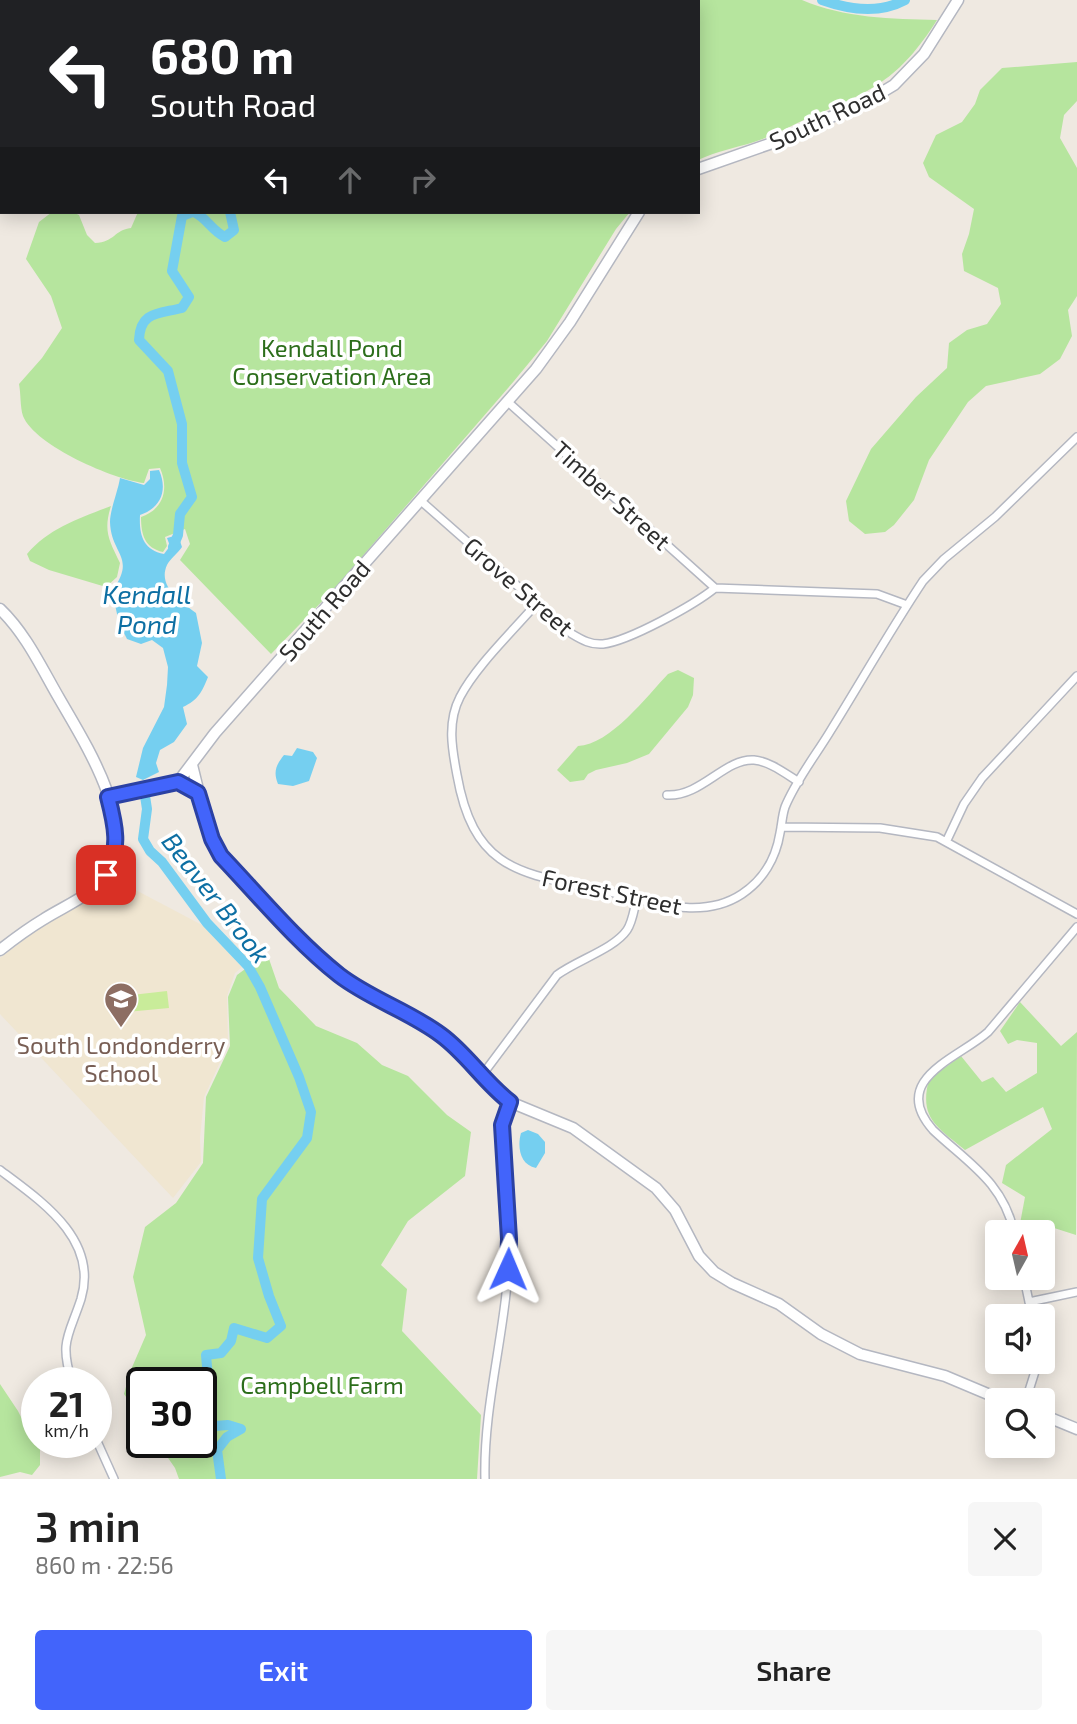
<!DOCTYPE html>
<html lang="en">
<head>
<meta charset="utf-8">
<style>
	body { margin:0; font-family:"Exo 2",sans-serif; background:#f6f6f6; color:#222; height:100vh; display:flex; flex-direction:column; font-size:26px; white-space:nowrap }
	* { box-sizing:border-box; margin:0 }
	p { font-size:23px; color:#767676 }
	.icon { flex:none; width:38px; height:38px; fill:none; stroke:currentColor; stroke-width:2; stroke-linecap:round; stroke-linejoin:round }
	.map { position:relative; height:1479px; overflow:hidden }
	.drawer { display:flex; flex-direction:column; background:#fff; flex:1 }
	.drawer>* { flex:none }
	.guide { position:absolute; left:0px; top:0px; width:700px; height:214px; box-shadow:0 4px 18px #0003; background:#202124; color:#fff; overflow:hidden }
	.needle { width:46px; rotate:8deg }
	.controls { position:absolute; left:985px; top:1220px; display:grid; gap:14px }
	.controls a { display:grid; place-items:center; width:70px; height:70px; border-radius:7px; background:#fff; box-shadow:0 4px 18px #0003; font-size:35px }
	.speed { position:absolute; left:21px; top:1367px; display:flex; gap:14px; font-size:35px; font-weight:700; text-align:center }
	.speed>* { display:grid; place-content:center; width:91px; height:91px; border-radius:50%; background:#fff; box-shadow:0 4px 18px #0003; line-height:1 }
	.speed small { font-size:18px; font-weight:400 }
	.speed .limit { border:4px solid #111; border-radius:10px; background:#fff; color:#111 }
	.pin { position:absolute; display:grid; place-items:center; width:60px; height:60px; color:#fff; margin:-30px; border-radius:14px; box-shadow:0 4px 10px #0006 }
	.me { position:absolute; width:77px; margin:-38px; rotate:1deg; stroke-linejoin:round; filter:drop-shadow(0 0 5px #0008) }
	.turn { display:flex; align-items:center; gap:24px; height:147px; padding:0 35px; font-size:32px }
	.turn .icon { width:91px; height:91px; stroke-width:2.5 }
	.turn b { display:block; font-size:49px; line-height:60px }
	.lanes { display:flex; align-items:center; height:66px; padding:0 35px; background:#0003; justify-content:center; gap:35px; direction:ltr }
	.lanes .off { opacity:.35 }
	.round { display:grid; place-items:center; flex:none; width:74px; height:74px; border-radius:7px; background:#f6f6f6 }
	.headline { display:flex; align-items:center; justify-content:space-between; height:119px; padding:0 35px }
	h1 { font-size:42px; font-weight:600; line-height:52px }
	.button { display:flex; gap:14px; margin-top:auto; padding:14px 35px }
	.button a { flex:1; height:80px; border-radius:7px; background:#4264fb; color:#fff; font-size:28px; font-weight:600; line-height:80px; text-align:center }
	.button a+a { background:#f6f6f6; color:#222 }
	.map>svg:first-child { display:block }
	.education { fill:#f0e6d1 }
	.green { fill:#b6e59e }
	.pitch { fill:#c9ec9a }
	.water { fill:#75cff0 }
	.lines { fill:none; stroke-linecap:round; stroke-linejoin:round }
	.river { stroke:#75cff0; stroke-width:10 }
	.street-casing { stroke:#b4b7c1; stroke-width:10 }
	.secondary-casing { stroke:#b4b7c1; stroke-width:13 }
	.street { stroke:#fff; stroke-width:7 }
	.secondary { stroke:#fff; stroke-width:10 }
	.route-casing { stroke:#2b41a3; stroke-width:18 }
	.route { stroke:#4264fb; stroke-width:12 }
	.labels { text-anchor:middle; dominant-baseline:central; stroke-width:7; stroke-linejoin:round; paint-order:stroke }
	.street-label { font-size:24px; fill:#2e2e2e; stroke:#fff }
	.park-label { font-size:24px; fill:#2c6e1b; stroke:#fff }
	.education-label { font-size:24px; fill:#785e54; stroke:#fff }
	.water-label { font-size:26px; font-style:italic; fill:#0d6fa3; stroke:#fff }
</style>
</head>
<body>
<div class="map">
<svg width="1077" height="1479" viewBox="0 0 1077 1479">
	<rect width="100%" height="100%" fill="#efe9e1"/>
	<path class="education" d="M113,878L202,925L242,967L235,973L227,996L228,1045L204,1097L200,1138L201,1162L173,1198L0,1014V958L45,924L78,906Z"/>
	<path class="green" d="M521,0H802C844,18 892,19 937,20C899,80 871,92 808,118C791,126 773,136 754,142C735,148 717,151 698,160V2H520Z
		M1077,62V101L1064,115L1060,138L1077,168V296L1068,310L1072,336L1060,359L1040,374L986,386L968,402L929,460L914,500L894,525L885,532L865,534L849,521L846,501L871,449L916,397L947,368L949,343L967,330L987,324L1001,304L998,288L964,271L962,254L969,234L974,209L929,177L923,163L936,135L962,122L975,104L980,90L1002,68Z
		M52,212H72L79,215L87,235L95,243C115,242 114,230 131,228L138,212H630L616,229L547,341L514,381L335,588L271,654L180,560L190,544L185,529L165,537L167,546L163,552C145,548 141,535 141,517C164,509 169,489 160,468L149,469L144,483C115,480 35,446 23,416C20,407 21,394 19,384L42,358L62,328L51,296L26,259L39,222Z
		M111,506C103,531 109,540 120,563L117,577L106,587L49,570L30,561L27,554C49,528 80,518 111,506Z
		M678,670L694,678L693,695L688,707L649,754L627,763L596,770L588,774L584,780L570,782L557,770L578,746C610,745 647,696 668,674Z
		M269,959L279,988L316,1026L357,1043L382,1065L408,1076L447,1115L471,1132L465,1176L408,1221L381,1265L407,1289L402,1331L481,1415L477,1479H179L175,1468L157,1442H201V1382H142V1420L124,1394L130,1372L146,1335L133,1277L145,1227L176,1203L203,1163L206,1097L230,1046L228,997L237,975L256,961Z
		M1020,1002L1061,1046L1077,1032L1076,1235L1051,1227C1041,1233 1029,1235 1019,1229L1025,1197L1002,1183L1006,1165L1052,1129L1043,1107L965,1150C936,1126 919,1118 929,1079L961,1056L982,1082L993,1077L1006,1092L1037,1073V1043L1017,1040L1008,1044L1000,1031Z
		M0,1384L18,1411L34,1443L40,1446V1465L32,1475L20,1472L0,1477Z"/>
	<path class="pitch" d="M167,991L169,1008L116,1013L114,997Z"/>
	<path class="water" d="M159,470C168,490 161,508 140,515C139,535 143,550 164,554L170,546L167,538L178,535L182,547C178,553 170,559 167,565C157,587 182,602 196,613L202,643L197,666L208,677C202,692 198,700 183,707L187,724L174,742L160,750L156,763L159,772L143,780L136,777L143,748L164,707L167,685L168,667L163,648L152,640L141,644L127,639L119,623L112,591C137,557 111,555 110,522C110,510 118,491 120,478L144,485L150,479V471Z
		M297,748L313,752L317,758L309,781L293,786L278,784C273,772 276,765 284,755L292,756Z
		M528,1130L538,1134L545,1142V1153L536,1168C520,1165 517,1147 521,1133Z"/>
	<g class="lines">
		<path class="river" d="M822,0C850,10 879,14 905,0
			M510,2L512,0
			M194,212C207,218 211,230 225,237L234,230L230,212
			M173,547L178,535L180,514L192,497L182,463V424L168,371L139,340C140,311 159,314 182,308L189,297L172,271L182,216L192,212
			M145,796L147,809L143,839L150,851L162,862L207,923L248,966L260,987L299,1077L311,1112L307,1138L262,1199L258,1258L269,1296L281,1326L267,1338L234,1328L231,1341L221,1353L206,1355L208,1378L201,1390
			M201,1427L228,1425L241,1429L227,1437L217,1450L221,1479"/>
		<g class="street-casing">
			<path id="street" d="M423,0L424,2
				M52,2L54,0
				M447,2L448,0
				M0,137H2
				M508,402L715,588
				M421,501L572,634C582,640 591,645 603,644C629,641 694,605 715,588L877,594L907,605
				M537,603C513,631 476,666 460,697C447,722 452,749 457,775C475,877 527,873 614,893C655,903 703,920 742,894C763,880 776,858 780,833C782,824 782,816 785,807C796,780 816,755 831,730C862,680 891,629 923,581L944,559L995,517L1077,437
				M667,795C701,797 725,758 754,760C769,761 786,774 799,782
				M781,827L880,828L937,837L1077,914
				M947,840L964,804L982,778L1077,676
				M483,1074L557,975C577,960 614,949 627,930C633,921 634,908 637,898
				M0,1170C41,1201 99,1239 81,1299C69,1336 59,1341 72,1382
				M1014,1232C1003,1182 968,1163 933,1130C888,1079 959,1058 988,1032L1077,927
				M1024,1278L1032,1316
				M1029,1302L1077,1292
				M1026,1400L1038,1362
				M96,1439L114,1479
				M485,1479C483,1398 510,1320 509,1239C508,1201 492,1135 510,1102"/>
		</g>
		<g class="secondary-casing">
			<path id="secondary" d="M698,169L775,142L869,100L894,85L924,54L958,0
				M0,609C26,634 41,667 59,698C83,740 138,824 108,872C94,895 66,905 44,919C29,928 14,939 0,950
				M192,765L206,822L212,839L221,856L291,931L340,975L364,992L416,1018L440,1034L468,1058L494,1089L510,1102L573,1128L656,1188L675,1210L699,1256L714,1272L732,1283L779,1304L821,1334L860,1354L945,1376L1002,1400
				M108,797L178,782L215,733L536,369L570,322L639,212
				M1043,1415L1077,1429"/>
		</g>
		<use href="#street" class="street"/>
		<use href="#secondary" class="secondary"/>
	</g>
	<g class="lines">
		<g class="route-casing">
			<path id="route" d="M106,875C121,849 115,824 108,797L178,782L198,793L212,839L221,856C259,896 296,941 339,975C370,999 409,1011 441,1035C467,1054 484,1082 510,1102L502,1125L509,1239L508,1269"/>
		</g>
		<use href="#route" class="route"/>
	</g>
	<defs>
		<g id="school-pin" transform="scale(1.75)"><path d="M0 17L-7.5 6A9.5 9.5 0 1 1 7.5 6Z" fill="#8d6e63" stroke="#fff"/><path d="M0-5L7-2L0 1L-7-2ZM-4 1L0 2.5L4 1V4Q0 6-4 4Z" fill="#fff"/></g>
	</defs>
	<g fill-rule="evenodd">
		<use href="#school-pin" x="121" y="999"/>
	</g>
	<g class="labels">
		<g class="street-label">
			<text transform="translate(827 116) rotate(-25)">South Road</text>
			<text transform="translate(612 495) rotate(42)">Timber Street</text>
			<text transform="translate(519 586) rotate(41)">Grove Street</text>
			<text transform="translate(324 610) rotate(-49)">South Road</text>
			<text transform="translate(612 891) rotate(12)">Forest Street</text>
		</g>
		<g class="park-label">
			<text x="332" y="347">Kendall Pond<tspan x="332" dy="28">Conservation Area</tspan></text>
			<text x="322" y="1384">Campbell Farm</text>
		</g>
		<g class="education-label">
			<text x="121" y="1044">South Londonderry<tspan x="121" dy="28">School</tspan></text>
		</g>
		<g class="water-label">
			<text x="147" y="593">Kendall<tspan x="147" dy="30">Pond</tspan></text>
			<text transform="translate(217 897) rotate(52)">Beaver Brook</text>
		</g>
	</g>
</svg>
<div class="controls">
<a><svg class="needle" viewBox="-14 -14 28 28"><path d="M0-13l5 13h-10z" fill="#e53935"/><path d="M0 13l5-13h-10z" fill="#767676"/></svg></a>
<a><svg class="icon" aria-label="sound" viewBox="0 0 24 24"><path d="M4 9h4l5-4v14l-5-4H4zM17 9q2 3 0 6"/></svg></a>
<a><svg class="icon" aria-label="search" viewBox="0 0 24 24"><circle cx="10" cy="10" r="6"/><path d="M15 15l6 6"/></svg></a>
</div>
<div class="speed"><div>21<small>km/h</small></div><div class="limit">30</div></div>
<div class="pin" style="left:106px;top:875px;background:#d93025"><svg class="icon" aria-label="arrive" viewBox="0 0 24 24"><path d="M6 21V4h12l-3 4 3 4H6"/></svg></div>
<svg class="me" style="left:508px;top:1269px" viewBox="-20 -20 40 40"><path d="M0-17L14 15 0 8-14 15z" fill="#4264fb" stroke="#fff" stroke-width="4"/></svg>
<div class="guide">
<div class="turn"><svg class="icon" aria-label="left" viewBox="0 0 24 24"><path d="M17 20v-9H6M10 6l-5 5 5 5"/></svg><div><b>680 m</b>South Road</div></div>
<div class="lanes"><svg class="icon" aria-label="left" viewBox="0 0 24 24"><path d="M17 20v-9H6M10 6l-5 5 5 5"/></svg><svg class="icon off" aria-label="ahead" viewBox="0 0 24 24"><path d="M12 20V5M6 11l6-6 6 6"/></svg><svg class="icon off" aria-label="right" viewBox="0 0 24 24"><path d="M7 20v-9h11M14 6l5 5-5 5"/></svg></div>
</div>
</div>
<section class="drawer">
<div class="headline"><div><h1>3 min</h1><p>860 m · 22:56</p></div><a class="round"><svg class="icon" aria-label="close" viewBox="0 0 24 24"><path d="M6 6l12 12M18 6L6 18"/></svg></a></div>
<div class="button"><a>Exit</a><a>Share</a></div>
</section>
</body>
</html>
